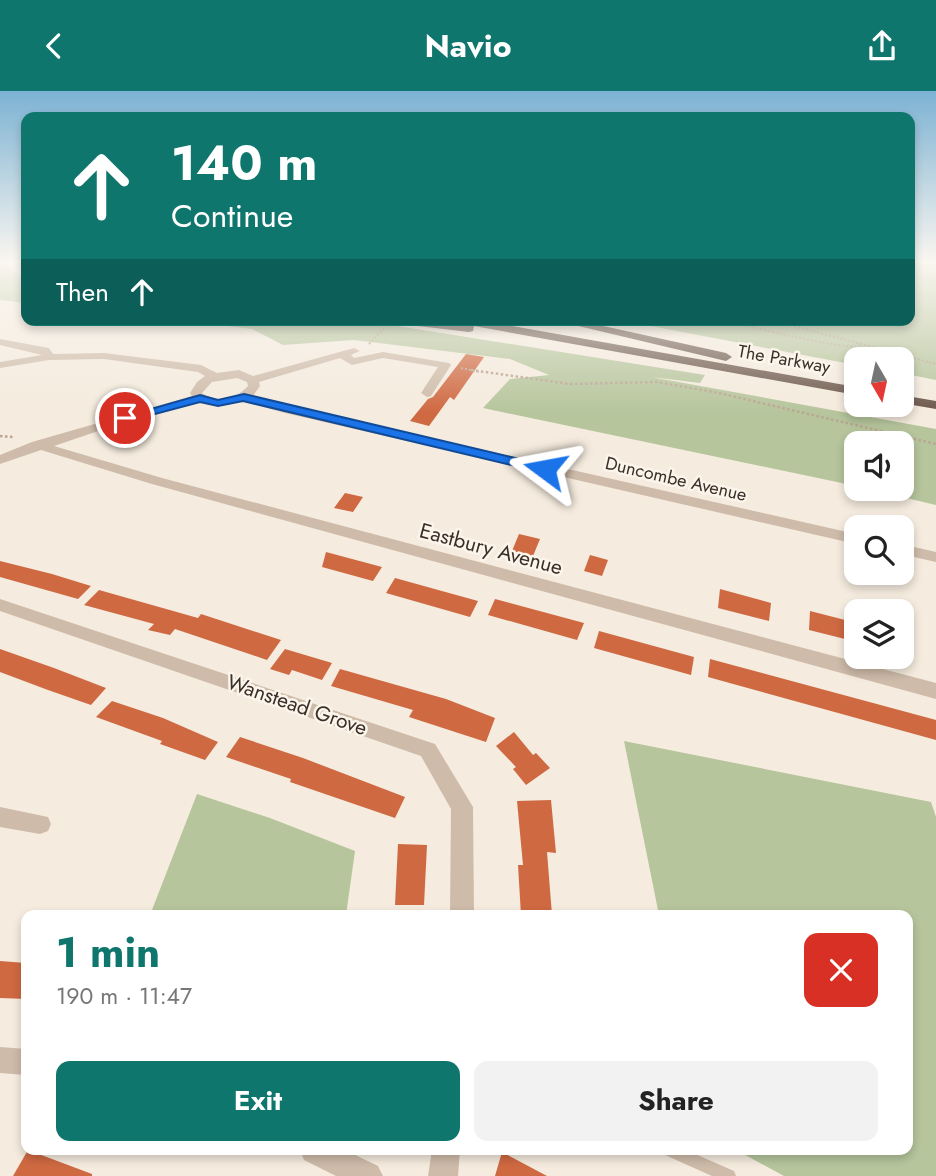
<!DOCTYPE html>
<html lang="en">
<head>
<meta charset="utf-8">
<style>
	body { margin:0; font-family:Jost,sans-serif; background:#f2f2f2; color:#222; height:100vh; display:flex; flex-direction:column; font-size:26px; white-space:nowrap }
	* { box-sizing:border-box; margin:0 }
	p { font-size:23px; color:#767676 }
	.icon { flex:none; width:38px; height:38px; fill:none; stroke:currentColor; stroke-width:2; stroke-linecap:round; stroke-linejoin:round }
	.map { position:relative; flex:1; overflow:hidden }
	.sheet { position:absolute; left:21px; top:819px; width:892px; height:245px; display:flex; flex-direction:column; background:#fff; border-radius:14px; box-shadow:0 4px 10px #0003 }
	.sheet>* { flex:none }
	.guide { position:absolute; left:21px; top:21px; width:894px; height:214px; border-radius:14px; box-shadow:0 4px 10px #0003; background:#0f766e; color:#fff; overflow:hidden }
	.needle { width:46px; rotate:171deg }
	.tools { position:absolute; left:844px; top:256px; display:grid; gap:14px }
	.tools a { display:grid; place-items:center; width:70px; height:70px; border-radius:14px; background:#fff; box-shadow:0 4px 10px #0003; font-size:35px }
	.pin { position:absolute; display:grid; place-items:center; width:60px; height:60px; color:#fff; margin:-30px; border:4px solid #fff; border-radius:50%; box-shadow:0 2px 7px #0007 }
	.me { position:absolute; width:77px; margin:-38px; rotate:283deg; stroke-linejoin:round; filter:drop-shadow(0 0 5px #0008) }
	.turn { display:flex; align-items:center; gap:24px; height:147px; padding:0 35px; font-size:32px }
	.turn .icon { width:91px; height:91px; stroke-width:2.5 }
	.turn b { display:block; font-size:49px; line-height:60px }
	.then { display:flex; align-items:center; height:66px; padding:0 35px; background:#0003; gap:14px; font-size:26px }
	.round { display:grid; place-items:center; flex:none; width:74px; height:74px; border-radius:14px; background:#f2f2f2 }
	.headline { display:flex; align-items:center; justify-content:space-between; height:119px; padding:0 35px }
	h1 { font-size:42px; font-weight:700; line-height:52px; color:#0f766e }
	.action { display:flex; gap:14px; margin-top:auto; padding:14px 35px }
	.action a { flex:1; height:80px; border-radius:14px; background:#0f766e; color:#fff; font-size:28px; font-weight:700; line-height:80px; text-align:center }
	.action a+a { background:#f2f2f2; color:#222 }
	header { display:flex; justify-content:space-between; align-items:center; height:91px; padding:0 35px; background:#0f766e; color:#fff; font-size:32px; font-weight:700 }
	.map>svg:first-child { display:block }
	.green { fill:#b6c59c }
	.building { fill:#cf6942 }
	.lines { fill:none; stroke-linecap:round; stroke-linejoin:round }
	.path-far2 { stroke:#baa593; stroke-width:2; stroke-dasharray:2 2; stroke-linecap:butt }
	.path-far1 { stroke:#baa593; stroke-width:2.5; stroke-dasharray:2.5 2.5; stroke-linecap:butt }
	.path { stroke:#baa593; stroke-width:5; stroke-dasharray:5 5; stroke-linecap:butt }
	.service { fill:#cebba9; fill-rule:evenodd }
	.minor { fill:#cebba9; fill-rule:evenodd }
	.trunk { fill:#6d584c; fill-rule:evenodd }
	.route { fill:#1a73e8; stroke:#114b97; stroke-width:2 }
	.labels { text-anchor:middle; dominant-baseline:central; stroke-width:5; stroke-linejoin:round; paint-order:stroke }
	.far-street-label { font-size:18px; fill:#3b2f29; stroke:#fbf5eb }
	.street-label { font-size:21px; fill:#3b2f29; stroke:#fbf5eb }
</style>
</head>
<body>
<header><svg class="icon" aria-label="back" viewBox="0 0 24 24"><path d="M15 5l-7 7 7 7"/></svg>Navio<svg class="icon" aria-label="share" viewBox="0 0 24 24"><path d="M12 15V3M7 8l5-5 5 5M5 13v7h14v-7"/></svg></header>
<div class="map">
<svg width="936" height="1085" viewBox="0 0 936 1085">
	<rect width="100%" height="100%" fill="#f5ebde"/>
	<path class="green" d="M910,170H936V289L901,282V268H856V274L619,229H910Z
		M0,171L26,188V212L0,209Z
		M177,229H360L705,284L700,292L651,286L936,338V414L864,397H901V352H856V395L483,317L510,288L549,284L510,268L354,249L283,254L252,238Z
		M624,650L931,711L936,726V1085H784L736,1059H908V824H659Z
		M197,703L270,727L355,760L346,824H150Z"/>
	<path class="building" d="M466,263L484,266L454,309L450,306L429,335L410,330L428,308L433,306Z
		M345,402L363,406L353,421L334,417Z
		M519,443L540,448L533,465L512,460Z
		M326,461L382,476L373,490L322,476Z
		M590,464L608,469L602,485L584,480Z
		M0,470L52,483L91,495L78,508L0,486Z
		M395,487L478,510L470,526L386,502Z
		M720,498L771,512L769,530L718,517Z
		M99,499L198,527L201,523L281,549L267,569L175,538L170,544L148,539L154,533L84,514Z
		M495,508L584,532L577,549L488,524Z
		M810,520L853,531V550L809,539Z
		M599,540L694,566L691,584L594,557Z
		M0,558L54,577L106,597L91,614L48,599L0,581Z
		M285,558L332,572L322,589L292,579L289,584L270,578Z
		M710,568L936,629V649L708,586Z
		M340,578L446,608L495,627L486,651L409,626L413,619L331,595Z
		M112,610L163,627L218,651L205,669L160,653L162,650L96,626Z
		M514,641L533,664L536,662L550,677L526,694L513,678L516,676L496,655Z
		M240,646L303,667L405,706L395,727L290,691L291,688L226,666Z
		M551,709L556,762L547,761L552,824H521L518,774H523L517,710Z
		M398,753L427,754L424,814H395Z
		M0,870L26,872V908L0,907Z
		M28,1059L92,1083V1085H13Z
		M502,1061L547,1085H495Z"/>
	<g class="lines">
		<path class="path-far2" d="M717,229C767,237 812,254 863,256
			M771,229L936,273
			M369,253L388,233
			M461,277L480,281"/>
		<path class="path-far1" d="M471,279L570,293L657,291L719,302L936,353
			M0,345L13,346"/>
		<path class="path" d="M346,822L384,824"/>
		<path class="service" d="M663,1059H686L734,1080L736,1085H712L665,1064Z"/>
		<path class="minor" d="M0,248L49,257L53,263L104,262L201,274L217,282L239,279L253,285L354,257L360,260L351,264L354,267L383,261L449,272L451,274L431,305L427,306L421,302L438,276L383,267L352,274L340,267L259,291L260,295L253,305L288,315L856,443V453L285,322L244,310L222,315L199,311L107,337L54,355L162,387L936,592V608L152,393L41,359L0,373V364L32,351L192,305L190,302L197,291L205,285L198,281L104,268L49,269L0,277V271L42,264L0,254ZM237,287L247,291L248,295C236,308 217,313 202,302L212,291Z
			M901,453L936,461V471L901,463Z
			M0,508L435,653L473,716L474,824H450L451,718L421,665L0,520Z
			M0,716L48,726L51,733L48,740L40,743L0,736Z
			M0,956L26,958V984L0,982Z
			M300,1059H345L378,1075L383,1085H336L304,1069Z
			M432,1059H460L458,1085H428Z"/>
		<path class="trunk" d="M395,229L455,232L452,229H479L856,296V304L474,235L473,240L469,241L401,233Z
			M553,229H576L726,262L732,266L726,270Z
			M901,304L936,310V318L901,312Z"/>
	</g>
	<linearGradient id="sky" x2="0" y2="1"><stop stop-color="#7cb2d3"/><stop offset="0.53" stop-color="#faf6f0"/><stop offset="1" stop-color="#faf6f0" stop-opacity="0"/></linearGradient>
	<rect width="936" height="322" fill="url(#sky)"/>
	<path class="route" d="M244,303L545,374L552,378L545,382L243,310L218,315L200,311L125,331L119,327L200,304L218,309Z"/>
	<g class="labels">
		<g class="far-street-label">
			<text transform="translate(784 268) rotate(10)">The Parkway</text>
			<text transform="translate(676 388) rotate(13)">Duncombe Avenue</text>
		</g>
		<g class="street-label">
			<text transform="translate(491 458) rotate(15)">Eastbury Avenue</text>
			<text transform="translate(297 614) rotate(19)">Wanstead Grove</text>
		</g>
	</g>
</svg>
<div class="tools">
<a><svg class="needle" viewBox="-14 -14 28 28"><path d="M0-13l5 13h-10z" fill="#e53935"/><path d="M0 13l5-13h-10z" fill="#767676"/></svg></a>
<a><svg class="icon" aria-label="sound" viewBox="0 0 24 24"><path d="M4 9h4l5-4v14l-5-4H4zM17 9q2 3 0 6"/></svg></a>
<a><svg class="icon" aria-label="search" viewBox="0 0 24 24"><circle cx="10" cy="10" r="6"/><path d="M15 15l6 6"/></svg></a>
<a><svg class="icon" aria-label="layers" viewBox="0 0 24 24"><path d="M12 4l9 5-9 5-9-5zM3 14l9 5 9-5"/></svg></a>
</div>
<div class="pin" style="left:125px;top:327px;background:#d93025"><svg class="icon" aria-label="arrive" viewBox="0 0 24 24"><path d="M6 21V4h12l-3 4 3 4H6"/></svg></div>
<svg class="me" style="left:545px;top:378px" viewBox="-20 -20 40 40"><path d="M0-17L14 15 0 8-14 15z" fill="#1a73e8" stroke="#fff" stroke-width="4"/></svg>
<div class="guide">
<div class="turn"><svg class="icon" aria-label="ahead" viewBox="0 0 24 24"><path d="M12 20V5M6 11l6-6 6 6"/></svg><div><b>140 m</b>Continue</div></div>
<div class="then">Then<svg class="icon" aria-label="ahead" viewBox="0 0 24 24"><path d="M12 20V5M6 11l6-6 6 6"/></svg></div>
</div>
<section class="sheet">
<div class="headline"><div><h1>1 min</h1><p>190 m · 11:47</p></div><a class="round" style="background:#d93025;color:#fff"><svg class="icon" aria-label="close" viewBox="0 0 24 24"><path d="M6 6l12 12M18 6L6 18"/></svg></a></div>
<div class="action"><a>Exit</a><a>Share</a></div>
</section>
</div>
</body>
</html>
